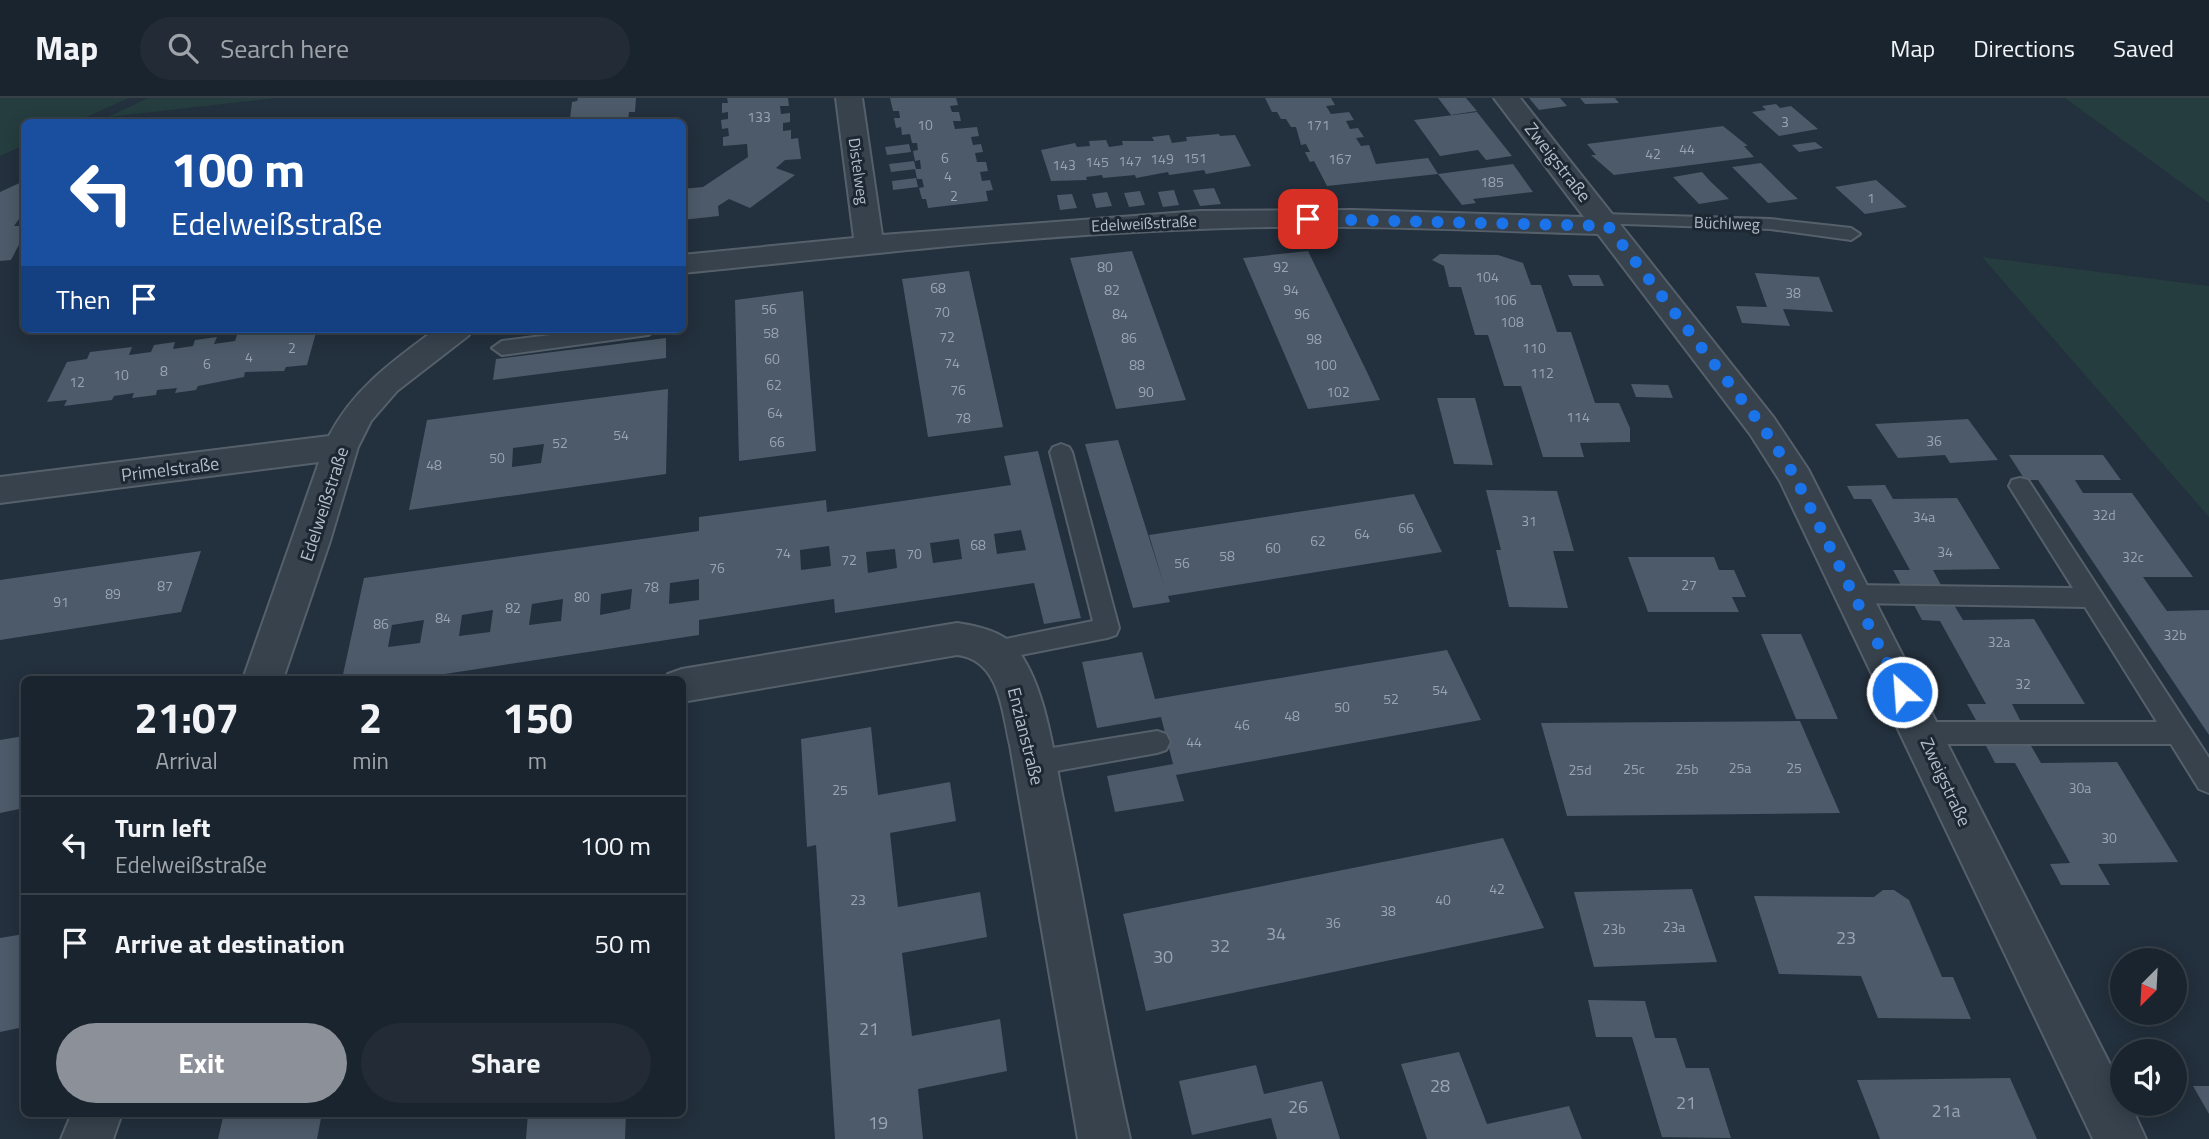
<!DOCTYPE html>
<html lang="en">
<head>
<meta charset="utf-8">
<style>
	body { margin:0; font-family:"Titillium Web",sans-serif; background:#232c36; color:#f1f3f6; height:100vh; display:flex; flex-direction:column; font-size:26px; white-space:nowrap }
	* { box-sizing:border-box; margin:0 }
	p { font-size:23px; color:#9fa4aa }
	.icon { flex:none; width:38px; height:38px; fill:none; stroke:currentColor; stroke-width:2; stroke-linecap:round; stroke-linejoin:round }
	.map { position:relative; flex:1; overflow:hidden }
	.details { position:absolute; left:21px; top:578px; width:665px; height:441px; display:flex; flex-direction:column; background:#1a242e; border-radius:10px; box-shadow:0 4px 18px #0003,0 0 0 2px #38414a }
	.details>* { flex:none }
	.top-card { position:absolute; left:21px; top:21px; width:665px; height:214px; border-radius:10px; box-shadow:0 4px 18px #0003,0 0 0 2px #38414a; background:#1a4fa0; color:#fff; overflow:hidden }
	.needle { width:46px; rotate:204deg }
	.controls { position:absolute; left:2110px; top:850px; display:grid; gap:14px }
	.controls a { display:grid; place-items:center; width:77px; height:77px; border-radius:50%; background:#1a242e; box-shadow:0 4px 18px #0003,0 0 0 2px #38414a; font-size:35px }
	.pin { position:absolute; display:grid; place-items:center; width:60px; height:60px; color:#fff; margin:-30px; border-radius:14px; box-shadow:0 4px 10px #0006 }
	.me { position:absolute; width:77px; margin:-38px; rotate:334deg; stroke-linejoin:round; filter:drop-shadow(0 0 5px #0008) }
	.turn { display:flex; align-items:center; gap:24px; height:147px; padding:0 35px; font-size:32px }
	.turn .icon { width:91px; height:91px; stroke-width:2.5 }
	.turn b { display:block; font-size:49px; line-height:60px }
	.then { display:flex; align-items:center; height:66px; padding:0 35px; background:#0003; gap:14px; font-size:26px }
	.eta { display:flex; justify-content:space-evenly; align-items:center; height:119px; text-align:center }
	.eta b { font-size:42px; font-weight:700; line-height:49px }
	.action { display:flex; gap:14px; margin-top:auto; padding:14px 35px }
	.action a { flex:1; height:80px; border-radius:42px; background:#8c9099; color:#fff; font-size:28px; font-weight:700; line-height:80px; text-align:center }
	.action a+a { background:#232c36; color:#f1f3f6 }
	ul { padding:0; list-style:none }
	li { display:flex; align-items:center; gap:21px; height:98px; padding:0 35px; border-top:2px solid #38414a }
	li div { flex:1 }
	li b { display:block; font-size:26px }
	li em { font-style:normal }
	header { display:flex; align-items:center; gap:42px; box-sizing:border-box; height:98px; padding:0 35px; background:#1a242e; border-bottom:2px solid #38414a }
	header strong { font-size:33px }
	nav { display:flex; gap:38px; margin-inline-start:auto; font-size:24px }
	.search { width:490px; height:63px; background:#232c36; display:flex; align-items:center; gap:18px; box-sizing:border-box; padding:0 24px; border-radius:38px; color:#9fa4aa; font-size:26px }
	.map>svg:first-child { display:block }
	.green { fill:#253d3e }
	.building { fill:#4c5a69; fill-rule:evenodd }
	.lines { fill:none; stroke-linecap:round; stroke-linejoin:round }
	.service-casing { stroke:#55606b; stroke-width:4 }
	.minor-casing { stroke:#55606b; stroke-width:4 }
	.service { fill:#37424d; fill-rule:evenodd }
	.minor { fill:#37424d; fill-rule:evenodd }
	.route { stroke:#1a73e8; stroke-width:12; stroke-dasharray:0 21.6 }
	.labels { text-anchor:middle; dominant-baseline:central; stroke-width:6; stroke-linejoin:round; paint-order:stroke }
	.number-label { font-size:14px; fill:#99a4b1 }
	.far-street-label { font-size:16px; fill:#b3bdc9; stroke:#1c2732 }
	.street-label { font-size:18px; fill:#b3bdc9; stroke:#1c2732 }
	.near-number-label { font-size:18px; fill:#99a4b1 }
</style>
</head>
<body>
<header>
<strong>Map</strong>
<div class="search"><svg class="icon" aria-label="search" viewBox="0 0 24 24"><circle cx="10" cy="10" r="6"/><path d="M15 15l6 6"/></svg>Search here</div>
<nav><a>Map</a><a>Directions</a><a>Saved</a></nav>
</header>
<div class="map">
<svg width="2209" height="1041" viewBox="0 0 2209 1041">
	<rect width="100%" height="100%" fill="#23303d"/>
	<path class="green" d="M0,0H129L75,24H24V47L0,58Z
		M148,0H276L108,19Z
		M2065,0H2209V105Z
		M1982,159L2209,188V419Z"/>
	<path class="building" d="M578,0H636L635,14H629L628,24H575L576,20L570,21L572,4L577,3Z
		M727,0H788L789,8H780L781,16L790,15V24L783,25V33L791,32V41L798,40L801,61L785,62L776,70L795,77L750,110L729,101L718,108L719,118L682,122V91L703,89L748,59L747,46L723,48V39L729,38L728,30L722,31L721,22L728,21V14L722,15V5H728Z
		M890,0H956L958,7L950,8L952,14H959L961,23H953L955,31L977,29L979,38L971,39L973,47L981,46L983,54L975,55L977,64H986L988,73L980,74L982,83L990,82L993,92L986,93L988,103L928,110L926,101H922L919,90L924,89L922,81H917L915,71H921L920,62L915,63L913,53L918,52L917,45H912L910,36L902,37L901,29L896,30L894,20H900L899,13H893Z
		M1265,0H1331L1335,7L1326,8L1331,16L1349,14L1354,22L1346,23L1350,31L1358,30L1364,39L1356,40L1361,48L1369,47L1376,66L1428,60L1438,76L1327,88L1314,63L1310,64L1305,54H1310L1306,46L1301,47L1296,29H1291L1286,21H1281L1277,14H1272Z
		M1438,0H1466L1477,13L1451,17Z
		M1529,0H1560L1567,8L1539,12Z
		M1580,0H1615L1619,5L1585,6Z
		M1776,6L1780,10L1791,8L1818,31L1779,38L1752,14L1766,12L1762,8Z
		M1477,14L1512,58L1486,62L1478,52L1440,58L1414,22Z
		M1723,28L1748,48H1744L1754,59L1614,77L1591,57H1596L1587,46Z
		M1219,36L1220,38L1235,37L1251,68L1206,76L1204,72L1169,77L1168,74L1136,80L1135,77L1103,80L1102,77L1086,79L1087,82L1051,83L1041,52L1075,45L1077,49L1090,48L1089,43L1106,42L1109,49L1123,47L1122,43H1154L1152,39L1169,37L1172,45L1187,43L1186,39Z
		M1815,44L1823,50L1799,54L1792,47Z
		M909,46L911,54L887,57L885,49Z
		M914,63L916,71L891,74L889,66Z
		M1761,65L1788,92L1798,101L1768,105L1732,69Z
		M1513,66L1533,94L1473,101L1476,105L1462,107L1438,76Z
		M1702,74L1710,83L1729,101L1699,106L1673,79Z
		M916,80L918,89L893,92L892,83Z
		M1876,82L1907,109L1865,116L1835,89Z
		M24,83V114L14,128H24V137L11,162L0,163V94Z
		M1214,90L1221,106L1200,108L1193,92Z
		M1174,92L1179,107L1163,109L1158,94Z
		M1140,93L1145,107L1129,109L1124,95Z
		M1107,94L1112,108L1096,110L1092,96Z
		M1072,96L1077,110L1060,112L1057,97Z
		M1132,153L1186,302L1116,311L1070,160Z
		M1308,153L1367,274L1380,302L1308,311L1243,160Z
		M1440,156L1498,157L1523,165L1531,187H1541L1557,234H1571L1595,305H1619L1630,330V344L1580,345L1584,359H1543L1521,288H1504L1488,237H1475L1461,189H1449L1444,168L1432,162Z
		M969,173L1003,329L928,339L902,181Z
		M1755,175L1819,179L1833,214L1783,211L1790,228L1742,225L1736,208L1767,209Z
		M1568,177H1599L1604,188H1573Z
		M803,193L816,353L739,363L735,202Z
		M239,231H317L307,267L286,269L284,273L245,274L244,279L198,288L196,292L175,295L177,290L157,292L156,297L132,300L134,295L114,298L112,302L64,308L67,302L47,304L67,264L87,261L90,254L132,249L129,257L151,254L154,247L175,244L173,251L193,248L195,242L217,239L214,246L235,243Z
		M666,240V260L493,282L496,261Z
		M1631,286L1668,287L1673,300L1636,299Z
		M668,291L666,376L409,412L427,322ZM544,346L541,365L512,369L513,350Z
		M1437,300H1475L1493,367L1454,366Z
		M1968,321L1998,362L1950,365L1945,357L1898,360L1875,326Z
		M1118,342L1164,487L1149,437L1414,396L1442,454L1168,498L1170,504L1133,510L1085,346Z
		M1038,353L1081,520L1044,526L1034,485L835,515L834,501L699,522V537L412,581H342L364,480L699,433V419L826,402L827,414L1011,387L1004,358ZM1021,432L1026,452L997,456L994,436ZM959,441L962,461L933,465L930,445ZM829,448L831,468L801,472L800,452ZM895,451L897,470L868,475L866,454ZM699,481V502L669,506L670,485ZM632,491L630,511L600,517L601,496ZM563,501L561,523L529,527L532,506ZM493,512L490,534L459,538L462,517ZM424,522L420,545L388,549L392,527Z
		M2009,357H2103L2121,382H2075L2083,395H2132L2193,479H2143L2167,513L2209,512V637L2038,382H2025Z
		M1885,387L1893,401L1957,400L2000,471L1933,472L1941,487H1901L1893,472H1910L1871,401H1854L1847,388Z
		M1486,392L1557,393L1574,453H1553L1568,510L1509,509L1496,452H1501Z
		M201,453L181,514L0,542V482Z
		M1628,459H1714L1719,472H1734L1746,499H1732L1739,514H1648Z
		M1914,507H1954L1963,522L2034,521L2085,606H2012L2021,624H1977L1967,606H1986L1940,523L1922,522Z
		M1761,536H1801L1838,621H1796Z
		M1447,552L1481,622L1176,677L1184,703L1115,714L1107,678L1173,666L1161,619L1097,630L1082,564L1142,554L1155,601Z
		M1800,623L1840,715L1567,718L1541,625Z
		M871,629L878,697L950,684L956,723L890,735L898,809L980,794L987,839L902,855L912,938L1000,921L1007,973L918,991L923,1041H835L816,747L807,749L801,641Z
		M24,638V710L0,715V642Z
		M1985,646H2030L2041,665L2117,664L2178,764L2098,766L2110,787H2061L2050,766L2070,765L2015,665H1995Z
		M1503,740L1544,830L1146,913L1123,816Z
		M1692,791L1717,864L1594,869L1574,794Z
		M1883,792H1894L1909,802L1942,879H1953L1971,921L1878,920L1861,878L1779,876L1754,798L1874,799Z
		M24,836V929L0,934V840Z
		M1588,902L1645,903L1655,940H1676L1686,970H1709L1731,1040L1662,1039L1632,939H1596Z
		M1459,954L1487,1026L1569,1008L1582,1041H1427L1401,966Z
		M1256,967L1264,996L1322,983L1340,1041H1277L1271,1020L1192,1037L1179,983Z
		M2010,980L2037,1041H1880L1857,982Z
		M2193,988H2209V1016Z
		M224,1015H322L317,1041H218Z
		M528,1015H626L625,1041H526Z"/>
	<g class="lines">
		<g class="service-casing">
			<path id="service" d="M1602,116L1770,121L1851,130L1860,136L1851,142L1770,131L1596,125L1593,121L1596,117Z
				M598,231H658L648,237L502,257L492,250L502,243Z
				M1061,346L1069,349L1072,354L1119,530L1116,537L1107,540L995,562L986,559L983,552L986,545L1093,523L1050,354L1053,349Z
				M2020,380L2028,382L2209,660V695L2199,691L2171,646H1923L1914,643L1910,635L1914,627L1923,624H2157L2085,509L1854,505L1845,503L1842,496L1845,489L1854,487L2073,490L2009,388L2012,382Z
				M1157,633L1166,636L1170,644L1166,652L1157,655L1034,677L1025,673L1021,665L1025,657L1034,653Z"/>
		</g>
		<g class="minor-casing">
			<path id="minor" d="M836,0H862L882,137L1200,113L1353,112L1584,119L1494,0H1520L1774,320L1808,371L2123,992V1006H2130L2146,1041H2093L1780,383L1750,336L1598,136C1465,132 1333,125 1200,131C1027,137 855,158 682,175V157L854,140Z
				M436,231H473L468,238L397,293L371,323L358,349L330,443L283,581H243L319,364L0,405V379L329,338C354,290 393,263 436,231Z
				M957,525C977,528 1002,533 1015,549C1046,585 1054,660 1064,706C1087,817 1105,930 1130,1041H1078L1010,647C1002,613 1000,562 957,557L682,604V581H665L668,576L682,571Z
				M72,1015H122L113,1041H61Z"/>
		</g>
		<use href="#service" class="service"/>
		<use href="#minor" class="minor"/>
	</g>
	<g class="lines">
		<path class="route" d="M1308,121L1608,128L1762,328L1793,375L1902,594"/>
	</g>
	<g class="labels">
		<g class="number-label">
			<text x="759" y="18">133</text>
			<text x="1785" y="23">3</text>
			<text x="925" y="26">10</text>
			<text x="1318" y="26">171</text>
			<text x="1687" y="50">44</text>
			<text x="1653" y="55">42</text>
			<text x="945" y="59">6</text>
			<text x="1195" y="59">151</text>
			<text x="1162" y="60">149</text>
			<text x="1340" y="60">167</text>
			<text x="1130" y="62">147</text>
			<text x="1097" y="63">145</text>
			<text x="1064" y="66">143</text>
			<text x="948" y="77">4</text>
			<text x="1492" y="83">185</text>
			<text x="954" y="97">2</text>
			<text x="1871" y="99">1</text>
			<text x="1105" y="168">80</text>
			<text x="1281" y="168">92</text>
			<text x="1487" y="178">104</text>
			<text x="938" y="189">68</text>
			<text x="1112" y="191">82</text>
			<text x="1291" y="191">94</text>
			<text x="1793" y="194">38</text>
			<text x="1505" y="201">106</text>
			<text x="769" y="210">56</text>
			<text x="942" y="213">70</text>
			<text x="1120" y="215">84</text>
			<text x="1302" y="215">96</text>
			<text x="1512" y="223">108</text>
			<text x="771" y="234">58</text>
			<text x="947" y="238">72</text>
			<text x="1129" y="239">86</text>
			<text x="1314" y="240">98</text>
			<text x="292" y="249">2</text>
			<text x="1534" y="249">110</text>
			<text x="249" y="258">4</text>
			<text x="772" y="260">60</text>
			<text x="952" y="264">74</text>
			<text x="207" y="265">6</text>
			<text x="1137" y="266">88</text>
			<text x="1325" y="266">100</text>
			<text x="164" y="272">8</text>
			<text x="1542" y="274">112</text>
			<text x="121" y="276">10</text>
			<text x="77" y="283">12</text>
			<text x="774" y="286">62</text>
			<text x="958" y="291">76</text>
			<text x="1146" y="293">90</text>
			<text x="1338" y="293">102</text>
			<text x="775" y="314">64</text>
			<text x="1578" y="318">114</text>
			<text x="963" y="319">78</text>
			<text x="621" y="336">54</text>
			<text x="1934" y="342">36</text>
			<text x="777" y="343">66</text>
			<text x="560" y="344">52</text>
			<text x="497" y="359">50</text>
			<text x="434" y="366">48</text>
			<text x="2104" y="416">32d</text>
			<text x="1924" y="418">34a</text>
			<text x="1529" y="422">31</text>
			<text x="1406" y="429">66</text>
			<text x="1362" y="435">64</text>
			<text x="1318" y="442">62</text>
			<text x="978" y="446">68</text>
			<text x="1273" y="449">60</text>
			<text x="1945" y="453">34</text>
			<text x="783" y="454">74</text>
			<text x="914" y="455">70</text>
			<text x="1227" y="457">58</text>
			<text x="2133" y="458">32c</text>
			<text x="849" y="461">72</text>
			<text x="1182" y="464">56</text>
			<text x="717" y="469">76</text>
			<text x="1689" y="486">27</text>
			<text x="165" y="487">87</text>
			<text x="651" y="488">78</text>
			<text x="113" y="495">89</text>
			<text x="582" y="498">80</text>
			<text x="61" y="503">91</text>
			<text x="513" y="509">82</text>
			<text x="443" y="519">84</text>
			<text x="381" y="525">86</text>
			<text x="2175" y="536">32b</text>
			<text x="1999" y="543">32a</text>
			<text x="2023" y="585">32</text>
			<text x="1440" y="591">54</text>
			<text x="1391" y="600">52</text>
			<text x="1342" y="608">50</text>
			<text x="1292" y="617">48</text>
			<text x="1242" y="626">46</text>
			<text x="1194" y="643">44</text>
			<text x="1740" y="669">25a</text>
			<text x="1794" y="669">25</text>
			<text x="1634" y="670">25c</text>
			<text x="1687" y="670">25b</text>
			<text x="1580" y="671">25d</text>
			<text x="2080" y="689">30a</text>
			<text x="840" y="691">25</text>
			<text x="2109" y="739">30</text>
			<text x="1497" y="790">42</text>
			<text x="858" y="801">23</text>
			<text x="1443" y="801">40</text>
			<text x="1388" y="812">38</text>
			<text x="1333" y="824">36</text>
			<text x="1674" y="828">23a</text>
			<text x="1614" y="830">23b</text>
		</g>
		<g class="far-street-label">
			<text transform="translate(859 73) rotate(82)">Distelweg</text>
			<text transform="translate(1144 125) rotate(-3)">Edelweißstraße</text>
			<text transform="translate(1727 125) rotate(2)">Büchlweg</text>
		</g>
		<g class="street-label">
			<text transform="translate(1558 64) rotate(52)">Zweigstraße</text>
			<text transform="translate(170 371) rotate(-7)">Primelstraße</text>
			<text transform="translate(324 406) rotate(-72)">Edelweißstraße</text>
			<text transform="translate(1026 638) rotate(76)">Enzianstraße</text>
			<text transform="translate(1946 684) rotate(65)">Zweigstraße</text>
		</g>
		<g class="near-number-label">
			<text x="1276" y="835">34</text>
			<text x="1846" y="839">23</text>
			<text x="1220" y="847">32</text>
			<text x="1163" y="858">30</text>
			<text x="869" y="930">21</text>
			<text x="1440" y="987">28</text>
			<text x="1686" y="1004">21</text>
			<text x="1298" y="1008">26</text>
			<text x="1946" y="1012">21a</text>
			<text x="878" y="1024">19</text>
		</g>
	</g>
</svg>
<div class="controls">
<a><svg class="needle" viewBox="-14 -14 28 28"><path d="M0-13l5 13h-10z" fill="#e53935"/><path d="M0 13l5-13h-10z" fill="#9fa4aa"/></svg></a>
<a><svg class="icon" aria-label="sound" viewBox="0 0 24 24"><path d="M4 9h4l5-4v14l-5-4H4zM17 9q2 3 0 6"/></svg></a>
</div>
<div class="pin" style="left:1308px;top:121px;background:#d93025"><svg class="icon" aria-label="arrive" viewBox="0 0 24 24"><path d="M6 21V4h12l-3 4 3 4H6"/></svg></div>
<svg class="me" style="left:1902px;top:594px" viewBox="-20 -20 40 40"><circle r="17" fill="#1a73e8" stroke="#fff" stroke-width="3"/><path d="M0-11L8 9 0 5-8 9z" fill="#fff"/></svg>
<div class="top-card">
<div class="turn"><svg class="icon" aria-label="left" viewBox="0 0 24 24"><path d="M17 20v-9H6M10 6l-5 5 5 5"/></svg><div><b>100 m</b>Edelweißstraße</div></div>
<div class="then">Then<svg class="icon" aria-label="arrive" viewBox="0 0 24 24"><path d="M6 21V4h12l-3 4 3 4H6"/></svg></div>
</div>
<section class="details">
<div class="eta">
<div><b>21:07</b><p>Arrival</p></div>
<div><b>2</b><p>min</p></div>
<div><b>150</b><p>m</p></div>
</div>
<ul>
<li><svg class="icon" aria-label="left" viewBox="0 0 24 24"><path d="M17 20v-9H6M10 6l-5 5 5 5"/></svg><div><b>Turn left</b><p>Edelweißstraße</p></div><em>100 m</em></li>
<li><svg class="icon" aria-label="arrive" viewBox="0 0 24 24"><path d="M6 21V4h12l-3 4 3 4H6"/></svg><div><b>Arrive at destination</b></div><em>50 m</em></li>
</ul>
<div class="action"><a>Exit</a><a>Share</a></div>
</section>
</div>
</body>
</html>
